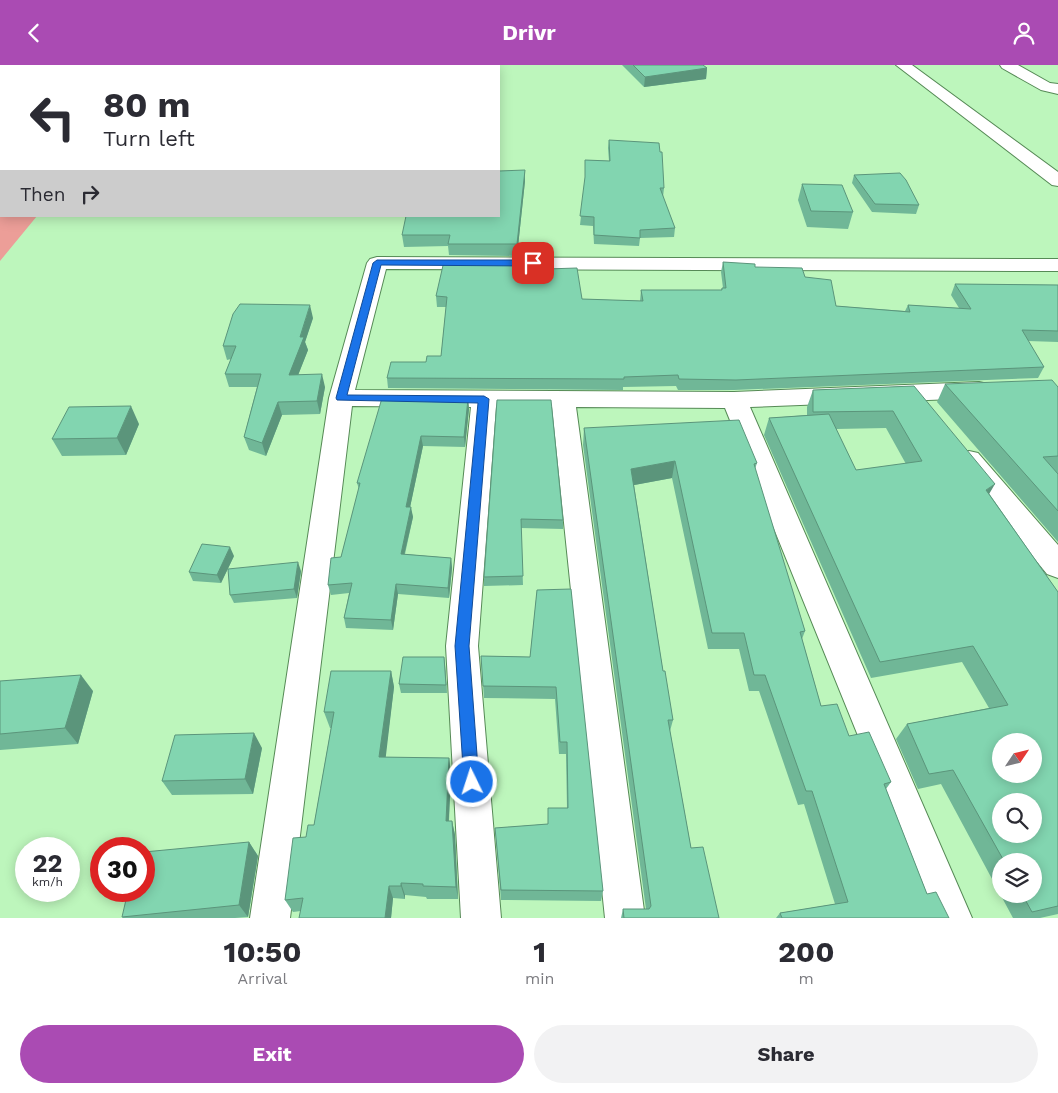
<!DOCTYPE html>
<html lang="en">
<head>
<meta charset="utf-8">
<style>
	body { margin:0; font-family:"Work Sans",sans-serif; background:#f2f2f3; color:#2b2b33; height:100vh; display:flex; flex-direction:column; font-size:19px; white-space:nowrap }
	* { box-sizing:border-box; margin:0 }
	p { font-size:16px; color:#7c7c81 }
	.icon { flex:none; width:28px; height:28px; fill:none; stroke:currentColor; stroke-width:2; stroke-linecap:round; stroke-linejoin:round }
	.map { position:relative; height:853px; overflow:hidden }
	.panel { display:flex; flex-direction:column; background:#fff; flex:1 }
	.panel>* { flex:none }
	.guide { position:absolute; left:0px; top:0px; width:500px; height:152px; box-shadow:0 2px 12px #0003; background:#fff; color:#2b2b33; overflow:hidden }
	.needle { width:32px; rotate:55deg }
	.fabs { position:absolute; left:992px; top:668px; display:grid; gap:10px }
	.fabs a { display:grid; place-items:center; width:50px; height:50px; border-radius:50%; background:#fff; box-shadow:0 2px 12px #0003; font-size:25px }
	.speed { position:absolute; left:15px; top:772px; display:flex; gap:10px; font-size:25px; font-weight:700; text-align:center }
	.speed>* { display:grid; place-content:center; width:65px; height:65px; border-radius:50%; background:#fff; box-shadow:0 2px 12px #0003; line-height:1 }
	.speed small { font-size:12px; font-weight:400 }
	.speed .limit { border:8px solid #d22; background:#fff; color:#111 }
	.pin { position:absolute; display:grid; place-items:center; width:42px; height:42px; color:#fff; margin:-21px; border-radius:10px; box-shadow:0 2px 8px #0006 }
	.me { position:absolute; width:55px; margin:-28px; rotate:356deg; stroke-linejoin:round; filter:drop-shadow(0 0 4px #0008) }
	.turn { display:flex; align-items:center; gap:18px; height:105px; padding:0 20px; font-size:22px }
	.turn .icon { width:65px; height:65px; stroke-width:2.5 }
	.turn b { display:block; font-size:35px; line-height:42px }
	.then { display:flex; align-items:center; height:48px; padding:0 20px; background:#0003; gap:10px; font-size:19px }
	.eta { display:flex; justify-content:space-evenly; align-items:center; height:85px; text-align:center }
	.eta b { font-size:30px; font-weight:700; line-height:35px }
	.cta { display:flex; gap:10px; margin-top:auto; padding:10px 20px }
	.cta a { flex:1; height:58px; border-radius:30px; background:#aa4bb3; color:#fff; font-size:20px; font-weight:700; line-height:58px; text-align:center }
	.cta a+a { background:#f2f2f3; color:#2b2b33 }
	header { display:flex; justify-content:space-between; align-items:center; height:65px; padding:0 20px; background:#aa4bb3; color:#fff; font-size:22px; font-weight:700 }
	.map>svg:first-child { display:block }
	.green { fill:#ec9e98 }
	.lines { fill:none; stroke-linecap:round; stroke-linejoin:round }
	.minor-casing { stroke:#568a56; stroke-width:2 }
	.minor { fill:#fff; fill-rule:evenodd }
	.wall { fill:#70b797; fill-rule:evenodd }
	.shaded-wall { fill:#5b957b }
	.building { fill:#82d5b0; stroke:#5b957b; fill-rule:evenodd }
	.route { fill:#1a73e8; stroke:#114b97 }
</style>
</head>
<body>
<header><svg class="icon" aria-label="back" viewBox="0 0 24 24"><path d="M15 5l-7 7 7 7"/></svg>Drivr<svg class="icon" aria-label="person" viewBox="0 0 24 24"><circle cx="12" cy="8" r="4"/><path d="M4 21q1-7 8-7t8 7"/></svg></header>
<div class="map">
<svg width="1058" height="853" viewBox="0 0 1058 853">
	<rect width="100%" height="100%" fill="#bdf6bc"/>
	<path class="green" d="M0,99L1,151H37L0,196Z"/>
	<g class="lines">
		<g class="minor-casing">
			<path id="minor" d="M896,0H912L1058,107V121L1052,120Z
				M1000,0H1018L1050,18L1058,19V29L1041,25L1002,3Z
				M377,192L1058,194V206L386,204L355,325L734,327L979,317L988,319L991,325L988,331L979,333L750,342L972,853H932L725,343L576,342L645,853H605L552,342H496L478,581L501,853H461L446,581L471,342L352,341L290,853H250L329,333L367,198L370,194Z
				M969,386L978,388L1058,480V513L1047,509L960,402L956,395L960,388Z"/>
		</g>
		<use href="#minor" class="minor"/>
	</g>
	<path class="wall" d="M622,0H703L707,3L706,14L644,22Z
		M609,75L664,123L663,132L675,163L674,172L640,173L639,181L594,179L593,161L580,160L585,116V95L609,96L608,83Z
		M525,105V116L517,191L449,190L448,181L404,182L402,170L499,151Z
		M854,110L919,140L916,149L872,147L852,118Z
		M802,119L853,147L848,164L807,162L798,135Z
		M723,197L755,202L805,212L836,241L905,246L908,240L959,243L951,230L955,219L1058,220V277L1028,276L1044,302L1038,313L734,325H678L676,321L623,322V325L388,323L387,313L441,291L446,242H437L436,231L516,204L582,234L640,236L641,225H721L722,223H723L721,207Z
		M313,253L305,277L308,285L298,310L325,322L320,349L282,350L266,391L249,385L244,372L257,322H229L225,309L231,294L227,295L223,281Z
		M945,319L1058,322V477L937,337Z
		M914,321L1058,527V849L1040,853H1013L941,719L918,724L896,674L907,659L989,643L962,597L871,613L764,370L769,353L807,350V342L813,325ZM886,363L906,399L856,405L836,364ZM1001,796H1034V829H1001Z
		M468,334L469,344L465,382L423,381L410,442L413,452L405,489L451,493L452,503L449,533L398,529L393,565L346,563L344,553L349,528L331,530L328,520L341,492L359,424L357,418Z
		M497,335L563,455V464L521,463L523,520L484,521V512Z
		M139,359L126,390L62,391L52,374Z
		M584,363L757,398L755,404L805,566L802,574L821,641L849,671L891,717L886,724L927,829L949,853H776L780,848L835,839L804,739L798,740L759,626H749L739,584H708L672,413L634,420L663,606L673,655L670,666L691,783L719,853H621L623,844H646L583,380Z
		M234,491L221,518L193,516L189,507Z
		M301,506L297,533L234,538L230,530Z
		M537,525L603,826L601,836L501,835L495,763L548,759V743H567L566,689H559L555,634L484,633L481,591L530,592Z
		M444,592L447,628H401L399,619Z
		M391,606L394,622L385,692L449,693L451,708L449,756H452L455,770L458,834H427L426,832L405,830V834L393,833L391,853H299L301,846L293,847L285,835L306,772L314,760L331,663H330L324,647Z
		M0,616L93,626L78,679L0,685Z
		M262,683L253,729L172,730L162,716Z
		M249,777L258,791L248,852L235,853H123L122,852Z"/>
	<path class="shaded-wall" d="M707,3L706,14L644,22L645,12Z
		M525,105V116L517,191V179Z
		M310,240L313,253L305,277L308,285L293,323L289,310Z
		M322,309L325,322L320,349L317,336Z
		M468,334L469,344L465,382L464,372Z
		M278,337L282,350L266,391L262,378Z
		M131,341L139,359L126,390L117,373Z
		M421,371L423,381L408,452L406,442Z
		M675,396L672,413L629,421L631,404Z
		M995,419L985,436L986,425Z
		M411,442L413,452L402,499L401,489Z
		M230,482L234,491L221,518L217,510Z
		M451,493L452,503L449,533L448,523Z
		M298,497L301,506L297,533L294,524Z
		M396,519L398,529L393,565L391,555Z
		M444,592L445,600L447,628L446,620Z
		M391,606L394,622L384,707L379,692Z
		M81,610L93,626L78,679L65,663Z
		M254,668L262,683L253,729L245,714Z
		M449,693L451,708L448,770L446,756Z
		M452,756L455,770L458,834L456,822Z
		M249,777L258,791L248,852L239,840Z
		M401,818L405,830V834L401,821Z
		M389,821L393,833L391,853H385Z"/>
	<path class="building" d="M633,0H703L707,3L645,12Z
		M609,75L659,78L660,87H662L664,123H660L675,163L640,165V173L594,170V152L580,151L585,112V95L610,96Z
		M525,105L517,179H448L450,170H402L406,151H499V106Z
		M900,108L906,115L919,140L875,139L854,110Z
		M802,119L842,120L853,147L811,146Z
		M444,196H516L515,205L577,203L582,234L643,236L641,225H722V223H726L723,197L755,199V202L802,203L805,212L831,215L836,241L910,247L908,240L971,244L955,219L1058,220V266L1022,265L1044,302L736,315L679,314L678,310L624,312V314L387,313L391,297H426L427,291H441L447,232L436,231Z
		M240,239L310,240L300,272H304L289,310L322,309L317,336L278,337L262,378L244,372L261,309H225L236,281H223L233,249Z
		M1052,315L1058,322V391L1043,392L1058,409V446L945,319Z
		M914,321L995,419L986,425L1058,527V841L1032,847L1022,829H1034V796H1004L953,705L929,709L907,659L1008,640L973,581L880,597L769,353L829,349L856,405L922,396L893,346L813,347V325ZM1001,676H1034V709H1001ZM1001,736H1034V769H1001Z
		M382,333L468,334L464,372L421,371L406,442H411L401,489L451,493L448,523L396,519L391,555L344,553L352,518L328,520L331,493L341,492L360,418H357Z
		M497,335H551L563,455L521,454L523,511L484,512Z
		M131,341L117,373L52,374L69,342Z
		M739,355L757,398L754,399L805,566L800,567L821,641L837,639L849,671L869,667L891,717L884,719L927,829L936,827L949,853H782L780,848L848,837L812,726H806L765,610H754L744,568H712L675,396L631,404L663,606H665L673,655H668L691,783L703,782L719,853H624L623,844H649L651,841L584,363Z
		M202,479L230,482L217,510L189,507Z
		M298,497L294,524L230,530L228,504Z
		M571,524L603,826L501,825L495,763L548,759V743H568L567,677H560L556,622L483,621L481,591L530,592L537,525Z
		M403,592H444L446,620L399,619Z
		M331,606H391L379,692L449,693L446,756H452L456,822L423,821V819L401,818V821H389L385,853H299L303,833L285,835L293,773L306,772L308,760H314L334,647H324Z
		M81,610L65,663L0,669V616Z
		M254,668L245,714L162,716L175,670Z
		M249,777L239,840L122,852L128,826H144V787Z"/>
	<path class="route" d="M377,195H533L537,198L533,201L381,200L347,330L484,331L489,334L469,581L479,717L477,722L472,724L466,722L464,717L455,581L478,338L337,335L336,333L373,198Z"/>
</svg>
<div class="fabs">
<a><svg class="needle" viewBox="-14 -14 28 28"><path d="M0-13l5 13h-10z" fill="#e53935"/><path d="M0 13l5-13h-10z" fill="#7c7c81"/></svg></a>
<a><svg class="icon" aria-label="search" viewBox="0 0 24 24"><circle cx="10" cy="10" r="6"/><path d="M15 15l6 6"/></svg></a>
<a><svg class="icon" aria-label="layers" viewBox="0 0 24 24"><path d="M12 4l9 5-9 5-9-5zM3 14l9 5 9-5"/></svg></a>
</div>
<div class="speed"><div>22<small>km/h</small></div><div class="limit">30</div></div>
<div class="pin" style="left:533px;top:198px;background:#d93025"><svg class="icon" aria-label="arrive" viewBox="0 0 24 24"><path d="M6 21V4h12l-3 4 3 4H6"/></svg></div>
<svg class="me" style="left:472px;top:717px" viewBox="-20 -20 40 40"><circle r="17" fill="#1a73e8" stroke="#fff" stroke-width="3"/><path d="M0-11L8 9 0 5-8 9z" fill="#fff"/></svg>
<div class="guide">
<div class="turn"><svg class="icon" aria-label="left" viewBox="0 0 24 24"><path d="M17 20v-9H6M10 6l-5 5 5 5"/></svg><div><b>80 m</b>Turn left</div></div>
<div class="then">Then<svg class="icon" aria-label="right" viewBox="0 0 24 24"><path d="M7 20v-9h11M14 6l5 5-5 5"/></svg></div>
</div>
</div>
<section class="panel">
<div class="eta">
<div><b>10:50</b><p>Arrival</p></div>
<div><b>1</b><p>min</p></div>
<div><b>200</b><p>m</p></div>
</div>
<div class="cta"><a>Exit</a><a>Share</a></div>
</section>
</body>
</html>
